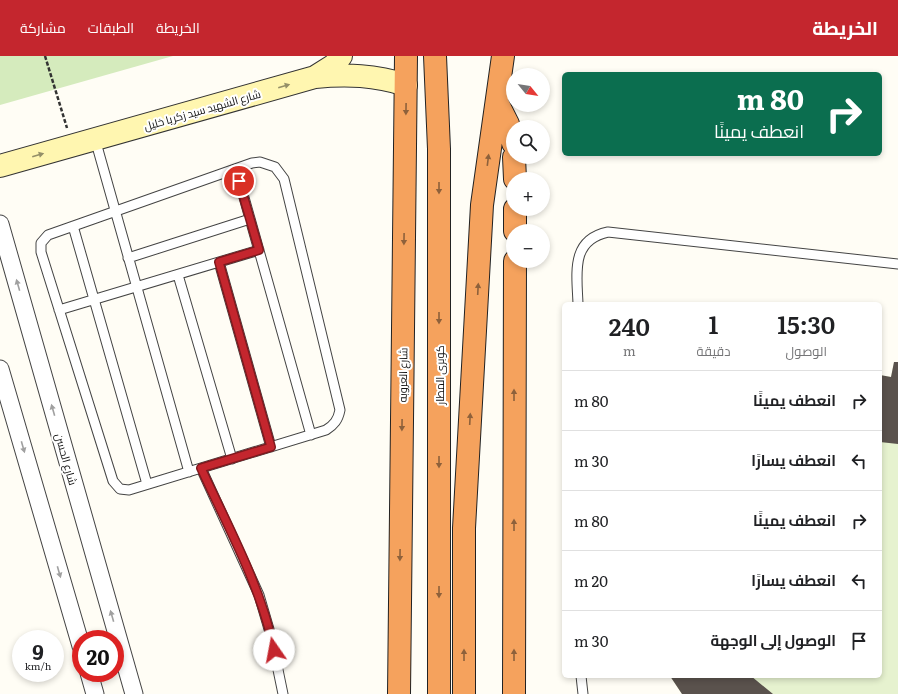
<!DOCTYPE html>
<html lang="ar">
<head>
<meta charset="utf-8">
<style>
	body { margin:0; font-family:Literata,Cairo,serif; background:#f2f2f2; color:#202124; direction:rtl; height:100vh; display:flex; flex-direction:column; font-size:15px; white-space:nowrap }
	* { box-sizing:border-box; margin:0 }
	p { font-size:13px; color:#757577 }
	.icon { flex:none; width:22px; height:22px; fill:none; stroke:currentColor; stroke-width:2; stroke-linecap:round; stroke-linejoin:round }
	.map { position:relative; flex:1; overflow:hidden; direction:ltr }
	.side { position:absolute; left:562px; top:246px; width:320px; height:376px; display:flex; flex-direction:column; background:#fff; border-radius:6px; box-shadow:0 2px 6px #0003; direction:rtl }
	.side>* { flex:none }
	.guide { position:absolute; left:562px; top:16px; width:320px; height:84px; border-radius:6px; box-shadow:0 2px 6px #0003; direction:rtl; background:#0b6e4f; color:#fff; overflow:hidden }
	.needle { width:26px; rotate:120deg }
	.controls { position:absolute; left:506px; top:12px; display:grid; gap:8px }
	.controls a { display:grid; place-items:center; width:44px; height:44px; border-radius:50%; background:#fff; box-shadow:0 2px 6px #0003; font-size:20px }
	.speed { position:absolute; left:12px; top:574px; display:flex; gap:8px; font-size:20px; font-weight:700; text-align:center }
	.speed>* { display:grid; place-content:center; width:52px; height:52px; border-radius:50%; background:#fff; box-shadow:0 2px 6px #0003; line-height:1 }
	.speed small { font-size:10px; font-weight:400 }
	.speed .limit { border:6px solid #d22; background:#fff; color:#111 }
	.pin { position:absolute; display:grid; place-items:center; width:34px; height:34px; color:#fff; margin:-17px; border:2px solid #fff; border-radius:50%; box-shadow:0 1px 4px #0007 }
	.me { position:absolute; width:44px; margin:-22px; rotate:348deg; stroke-linejoin:round; filter:drop-shadow(0 0 3px #0008) }
	.turn { display:flex; align-items:center; gap:14px; height:84px; padding:0 12px; font-size:18px }
	.turn .icon { width:52px; height:52px; stroke-width:2.5 }
	.turn b { display:block; font-size:28px; line-height:34px }
	.eta { display:flex; justify-content:space-evenly; align-items:center; height:68px; text-align:center }
	.eta b { font-size:24px; font-weight:600; line-height:28px }
	ul { padding:0; list-style:none }
	li { display:flex; align-items:center; gap:12px; height:60px; padding:0 12px; border-top:1px solid #e0e0e0 }
	li div { flex:1 }
	li b { display:block; font-size:15px }
	li em { font-style:normal }
	header { display:flex; align-items:center; gap:24px; box-sizing:border-box; height:56px; padding:0 20px; background:#c4262e; color:#fff }
	header strong { font-size:19px }
	nav { display:flex; gap:22px; margin-inline-start:auto; font-size:14px }
	.map>svg:first-child { display:block }
	.green { fill:#d5ebbd }
	.pitch { fill:#e6f2cf }
	.building { fill:#5a524d }
	.lines { fill:none; stroke-linecap:round; stroke-linejoin:round }
	.lane-casing { stroke:#444; stroke-width:11 }
	.street-casing { stroke:#444; stroke-width:19 }
	.secondary-casing { stroke:#333; stroke-width:24 }
	.highway-casing { stroke:#222; stroke-width:24 }
	.path { stroke:#333; stroke-width:2.5; stroke-dasharray:4 2; stroke-linecap:butt }
	.lane { stroke:#fff; stroke-width:9 }
	.street { stroke:#fff; stroke-width:17 }
	.secondary { stroke:#fff6b0; stroke-width:22 }
	.highway { stroke:#f5a25d; stroke-width:22 }
	.oneway { fill:#948f68 }
	.oneway2 { fill:#8e613b }
	.oneway3 { fill:#a0a0a0 }
	.route-casing { stroke:#7f191e; stroke-width:10 }
	.route { stroke:#c4262e; stroke-width:7 }
	.labels { text-anchor:middle; dominant-baseline:central; stroke-width:4; stroke-linejoin:round; paint-order:stroke }
	.street-label { font-size:11px; fill:#111; stroke:#fff }
</style>
</head>
<body>
<header>
<strong>الخريطة</strong>
<nav><a>الخريطة</a><a>الطبقات</a><a>مشاركة</a></nav>
</header>
<div class="map">
<svg width="898" height="638" viewBox="0 0 898 638">
	<rect width="100%" height="100%" fill="#fffdf5"/>
	<path class="green" d="M0,0H173L0,49Z"/>
	<path class="pitch" d="M894,306H898V638H682L670,620H880V319L891,321Z"/>
	<path class="building" d="M894,306H898V388L880,386V319L891,321Z
		M670,620H751L773,638H682Z"/>
	<g class="lines">
		<g class="lane-casing">
			<path id="lane" d="M95,83L189,416
				M260,106L275,111L284,123L340,354C338,364 334,369 326,374L129,434L120,433L113,425L41,196V187L48,179L252,107Z
				M236,113L311,379
				M73,170L147,428
				M128,202L250,163
				M219,206L271,391
				M178,219L232,403
				M578,248C577,218 570,184 608,176L898,208
				M59,254L259,194
				M201,412L259,539L271,580L283,638
				M581,620L583,638"/>
		</g>
		<g class="street-casing">
			<path id="street" d="M0,168L134,638
				M0,313L81,590
				M89,617L95,638"/>
		</g>
		<g class="secondary-casing">
			<path id="secondary" d="M315,21L334,9L341,0
				M0,110L315,21C347,18 375,19 406,29"/>
		</g>
		<g class="highway-casing">
			<path id="highway" d="M435,0L439,93V638
				M498,48L508,68L513,87
				M514,101L515,123
				M515,175V153
				M399,638L406,0
				M464,638V472L482,149L503,0
				M514,638L515,205"/>
		</g>
		<path class="path" d="M45,0L67,72"/>
		<use href="#lane" class="lane"/>
		<use href="#street" class="street"/>
		<use href="#secondary" class="secondary"/>
		<use href="#highway" class="highway"/>
	</g>
	<defs><path id="oneway-solid" d="M-6-.8H1V-3.2L6.5 0L1 3.2V.8H-6Z"/></defs>
	<g class="oneway">
		<use href="#oneway-solid" transform="translate(284 30) rotate(-16)"/>
		<use href="#oneway-solid" transform="translate(38 99) rotate(-16)"/>
	</g>
	<g class="oneway2">
		<use href="#oneway-solid" transform="translate(406 53) rotate(91)"/>
		<use href="#oneway-solid" transform="translate(488 104) rotate(-83)"/>
		<use href="#oneway-solid" transform="translate(439 132) rotate(90)"/>
		<use href="#oneway-solid" transform="translate(404 183) rotate(91)"/>
		<use href="#oneway-solid" transform="translate(478 233) rotate(-87)"/>
		<use href="#oneway-solid" transform="translate(439 262) rotate(90)"/>
		<use href="#oneway-solid" transform="translate(514 339) rotate(-90)"/>
		<use href="#oneway-solid" transform="translate(470 363) rotate(-87)"/>
		<use href="#oneway-solid" transform="translate(402 369) rotate(91)"/>
		<use href="#oneway-solid" transform="translate(439 406) rotate(90)"/>
		<use href="#oneway-solid" transform="translate(514 469) rotate(-90)"/>
		<use href="#oneway-solid" transform="translate(400 499) rotate(91)"/>
		<use href="#oneway-solid" transform="translate(439 536) rotate(90)"/>
		<use href="#oneway-solid" transform="translate(464 599) rotate(-90)"/>
		<use href="#oneway-solid" transform="translate(514 599) rotate(-90)"/>
	</g>
	<g class="oneway3">
		<use href="#oneway-solid" transform="translate(18 229) rotate(-106)"/>
		<use href="#oneway-solid" transform="translate(53 354) rotate(-106)"/>
		<use href="#oneway-solid" transform="translate(23 391) rotate(74)"/>
		<use href="#oneway-solid" transform="translate(59 516) rotate(74)"/>
		<use href="#oneway-solid" transform="translate(112 560) rotate(-106)"/>
	</g>
	<g class="lines">
		<g class="route-casing">
			<path id="route" d="M239,125L259,194L219,206L271,391L201,412C228,471 261,530 274,594"/>
		</g>
		<use href="#route" class="route"/>
	</g>
	<g class="labels">
		<g class="street-label">
			<text transform="translate(202 53) rotate(-16)">شارع الشهيد سيد زكريا خليل</text>
			<text transform="translate(402 319) rotate(-89)">شارع العروبه</text>
			<text transform="translate(439 319) rotate(-90)">كوبرى المطار</text>
			<text transform="translate(67 403) rotate(74)">شارع الحسن</text>
		</g>
	</g>
</svg>
<div class="controls">
<a><svg class="needle" viewBox="-14 -14 28 28"><path d="M0-13l5 13h-10z" fill="#e53935"/><path d="M0 13l5-13h-10z" fill="#757577"/></svg></a>
<a><svg class="icon" aria-label="search" viewBox="0 0 24 24"><circle cx="10" cy="10" r="6"/><path d="M15 15l6 6"/></svg></a>
<a>+</a>
<a>−</a>
</div>
<div class="speed"><div>9<small>km/h</small></div><div class="limit">20</div></div>
<div class="pin" style="left:239px;top:125px;background:#d93025"><svg class="icon" aria-label="arrive" viewBox="0 0 24 24"><path d="M6 21V4h12l-3 4 3 4H6"/></svg></div>
<svg class="me" style="left:274px;top:594px" viewBox="-20 -20 40 40"><circle r="19" fill="#fff"/><path d="M0-13L10 11 0 6-10 11z" fill="#c4262e"/></svg>
<div class="guide">
<div class="turn"><svg class="icon" aria-label="right" viewBox="0 0 24 24"><path d="M7 20v-9h11M14 6l5 5-5 5"/></svg><div><b>80 m</b>انعطف يمينًا</div></div>
</div>
<section class="side">
<div class="eta">
<div><b>15:30</b><p>الوصول</p></div>
<div><b>1</b><p>دقيقة</p></div>
<div><b>240</b><p>m</p></div>
</div>
<ul>
<li><svg class="icon" aria-label="right" viewBox="0 0 24 24"><path d="M7 20v-9h11M14 6l5 5-5 5"/></svg><div><b>انعطف يمينًا</b></div><em>80 m</em></li>
<li><svg class="icon" aria-label="left" viewBox="0 0 24 24"><path d="M17 20v-9H6M10 6l-5 5 5 5"/></svg><div><b>انعطف يسارًا</b></div><em>30 m</em></li>
<li><svg class="icon" aria-label="right" viewBox="0 0 24 24"><path d="M7 20v-9h11M14 6l5 5-5 5"/></svg><div><b>انعطف يمينًا</b></div><em>80 m</em></li>
<li><svg class="icon" aria-label="left" viewBox="0 0 24 24"><path d="M17 20v-9H6M10 6l-5 5 5 5"/></svg><div><b>انعطف يسارًا</b></div><em>20 m</em></li>
<li><svg class="icon" aria-label="arrive" viewBox="0 0 24 24"><path d="M6 21V4h12l-3 4 3 4H6"/></svg><div><b>الوصول إلى الوجهة</b></div><em>30 m</em></li>
</ul>
</section>
</div>
</body>
</html>
